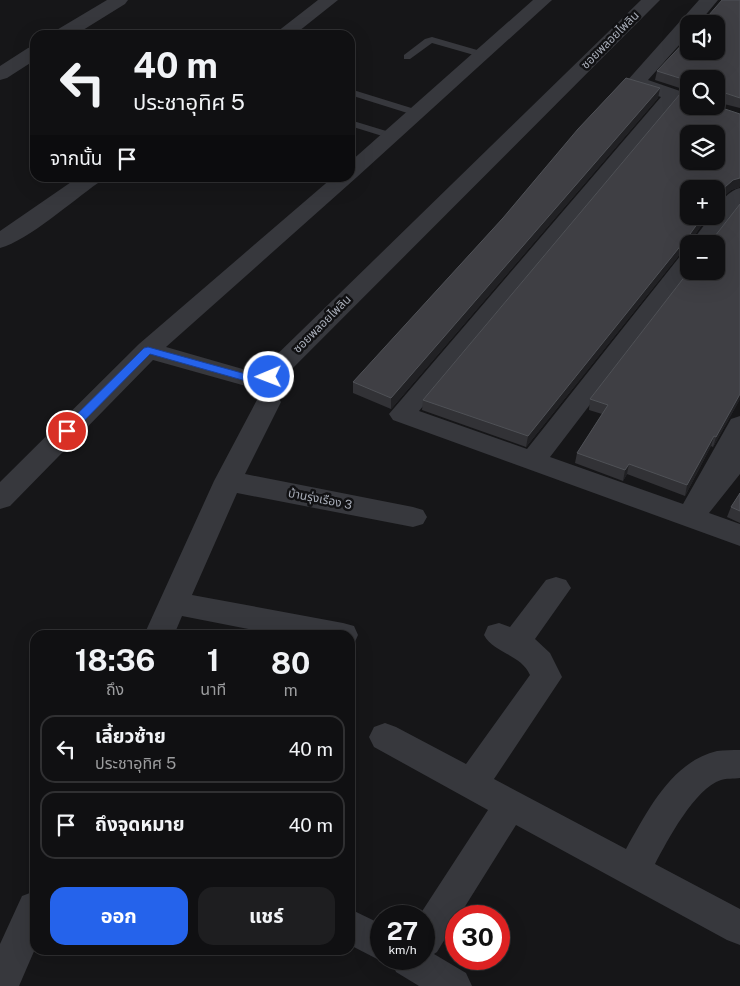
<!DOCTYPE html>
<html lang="th">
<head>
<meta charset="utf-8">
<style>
	body { margin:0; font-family:"Public Sans","Noto Sans Thai",sans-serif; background:#1e1e20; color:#f1f3f6; height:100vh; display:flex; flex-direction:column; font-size:19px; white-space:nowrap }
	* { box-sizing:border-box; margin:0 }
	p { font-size:16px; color:#9c9d9f }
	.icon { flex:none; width:28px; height:28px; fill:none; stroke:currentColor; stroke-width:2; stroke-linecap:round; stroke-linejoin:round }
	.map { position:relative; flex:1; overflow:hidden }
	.details { position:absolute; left:30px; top:630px; width:325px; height:325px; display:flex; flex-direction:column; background:#101012; border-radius:15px; box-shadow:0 5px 20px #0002,0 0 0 1px #303032 }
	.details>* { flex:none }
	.top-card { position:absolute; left:30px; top:30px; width:325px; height:152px; border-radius:15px; box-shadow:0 5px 20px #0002,0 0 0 1px #303032; background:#101012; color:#f1f3f6; overflow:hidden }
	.tools { position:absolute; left:680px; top:15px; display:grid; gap:10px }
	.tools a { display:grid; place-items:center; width:45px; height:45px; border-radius:10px; background:#101012; box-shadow:0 5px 20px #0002,0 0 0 1px #303032; font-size:25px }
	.speed { position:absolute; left:370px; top:905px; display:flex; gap:10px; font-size:25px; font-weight:700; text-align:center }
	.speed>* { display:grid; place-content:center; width:65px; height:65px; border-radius:50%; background:#101012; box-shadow:0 5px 20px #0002,0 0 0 1px #303032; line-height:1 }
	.speed small { font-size:12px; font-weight:400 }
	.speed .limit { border:8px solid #d22; background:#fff; color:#111 }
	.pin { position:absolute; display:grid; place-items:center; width:42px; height:42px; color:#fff; margin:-21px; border:2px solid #fff; border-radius:50%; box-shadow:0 1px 5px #0007 }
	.me { position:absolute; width:55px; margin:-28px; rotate:269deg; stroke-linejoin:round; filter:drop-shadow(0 0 4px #0008) }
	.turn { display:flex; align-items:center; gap:18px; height:105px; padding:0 20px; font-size:22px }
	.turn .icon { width:65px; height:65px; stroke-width:2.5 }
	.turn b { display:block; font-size:35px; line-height:42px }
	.then { display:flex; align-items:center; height:48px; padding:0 20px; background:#0003; gap:10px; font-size:19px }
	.eta { display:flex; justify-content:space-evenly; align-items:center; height:85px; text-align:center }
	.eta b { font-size:30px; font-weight:700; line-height:35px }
	.button { display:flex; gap:10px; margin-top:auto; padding:10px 20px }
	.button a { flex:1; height:58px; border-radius:15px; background:#2563eb; color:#fff; font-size:20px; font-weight:700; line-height:58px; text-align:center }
	.button a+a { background:#1e1e20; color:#f1f3f6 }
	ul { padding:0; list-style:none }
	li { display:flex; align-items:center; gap:15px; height:68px; margin:0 10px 8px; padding:0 10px; border:2px solid #303032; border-radius:15px }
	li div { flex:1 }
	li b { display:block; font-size:19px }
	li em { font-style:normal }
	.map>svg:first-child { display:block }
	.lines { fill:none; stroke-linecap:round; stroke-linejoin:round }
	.service { fill:#37383d; fill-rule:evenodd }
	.minor { fill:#37383d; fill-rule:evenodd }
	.wall { fill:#323236; fill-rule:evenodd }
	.shaded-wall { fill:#212124 }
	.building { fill:#3f3f44; stroke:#4f5156; fill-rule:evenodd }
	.route { fill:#2563eb; stroke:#184099 }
	.labels { text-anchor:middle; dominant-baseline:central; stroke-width:5; stroke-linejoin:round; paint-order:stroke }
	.street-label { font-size:12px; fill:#a8adb8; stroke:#111113 }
</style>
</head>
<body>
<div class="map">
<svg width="740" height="986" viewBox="0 0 740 986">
	<rect width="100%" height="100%" fill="#161618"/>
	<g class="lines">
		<path class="service" d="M432,37L484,52L486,54L481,57L432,43L410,59H404V55L425,39Z
			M350,89L421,111L422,113L417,116L350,95Z
			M350,120L396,134L397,136L392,139L350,126Z"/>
		<path class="minor" d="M107,0H128L125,4L75,35H53L55,31Z
			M318,0H338L294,35H273Z
			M533,0H552L357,177L166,347L253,372L260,371L641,0H660L278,383L262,388H253L153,360L10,506L0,509V482L139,344L332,178H350V162Z
			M699,0H718L698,24H689V34L648,80L680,91L683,95L419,411L527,449L681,255L689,253V271H692L550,457L683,504L731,419L740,416V474L709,513L740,524V546L393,420L389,414L661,97L629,86L626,82Z
			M35,46V60L7,78L0,80V66L28,48Z
			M77,178H101L98,183C72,201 29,240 0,248V231Z
			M740,188V208L713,244H690L711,216H716C716,205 729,190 740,188Z
			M268,393L277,396L281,402L245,474L413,507L423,510L427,517L423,524L413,527L237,493L192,595L343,623L354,626L358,635L354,644L350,645V635H279L182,616L174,635H144L214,481L259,396Z
			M556,577L566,580L571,588L535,639L550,653L562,677L494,779L626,849C647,812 671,762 717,751C724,750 732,750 740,750V778C734,779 726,778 721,780C695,788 667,841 655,864L740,909V945L727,940L516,825L459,916H456V921L437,952L434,954L466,973L472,986H419L396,972L391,959H424V916H419L488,810L374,747L369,737L374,727L385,723L396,727L466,764L530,675C521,654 493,653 484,635L488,626L499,623L510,627L546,580Z
			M35,891V949L19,986H0V944L22,896Z
			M350,909L381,924V959H386L381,961L350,945Z"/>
	</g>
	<path class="wall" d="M740,0V108L716,102V79H689V91L655,80L657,71L689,51Z
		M660,88L658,98L391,409L353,393V382Z
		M680,94L689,97V106H716L740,114V187L731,190L723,197L716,210V189H689V216H708L694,236H715L740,204V399L713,447L711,446L685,496L627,474L623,481L575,463L577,453L602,414L589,410L590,399L689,271H716V244H689V252L680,254L526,447L422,410L423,400ZM689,134H716V161H689Z
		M740,493V523L727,517L731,507Z"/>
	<path class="shaded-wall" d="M660,88L658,98L391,409V398Z
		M719,91L716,102V94Z
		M740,178V187L731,190L723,197L716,210V204L725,187L733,180Z
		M703,216H708L690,242L692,241V244H689V252L680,254L526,447L528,436L682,244L690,234Z
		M740,394V399L713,447L716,437Z
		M714,436L711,446L685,496L687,485Z
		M629,464L627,474L623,481L625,470Z"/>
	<path class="building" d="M722,0H740V98L719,91L716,94V79H689V81L657,71L689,37V51H716V24H701Z
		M626,78L660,88L391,398L353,382L503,218L578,129Z
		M680,94L689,97V106H716L740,114V178L733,180L725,187L717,204L716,189H689V216H703L690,234L692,236H715L740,204V394L716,437L714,436L687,485L629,464L625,470L577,453L608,405L590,399L689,271H716V244H693L692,241L682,244L528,436L423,400ZM689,134H716V161H689Z
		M740,493V511L731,507Z"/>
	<path class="route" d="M148,347L253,376L269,374L274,377L266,382L253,383L150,354L71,434H63L62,431L63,428L144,348Z"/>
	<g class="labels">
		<g class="street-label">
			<text transform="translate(610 40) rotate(-45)">ซอยพลอยไพลิน</text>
			<text transform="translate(322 324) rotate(-45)">ซอยพลอยไพลิน</text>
			<text transform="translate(320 499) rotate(11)">บ้านรุ่งเรือง 3</text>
		</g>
	</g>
</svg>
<div class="tools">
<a><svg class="icon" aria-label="sound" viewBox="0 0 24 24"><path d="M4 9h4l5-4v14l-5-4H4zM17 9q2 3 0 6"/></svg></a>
<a><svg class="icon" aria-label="search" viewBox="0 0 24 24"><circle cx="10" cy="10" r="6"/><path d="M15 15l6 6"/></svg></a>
<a><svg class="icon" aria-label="layers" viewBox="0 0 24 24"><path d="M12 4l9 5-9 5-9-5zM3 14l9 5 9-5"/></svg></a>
<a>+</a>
<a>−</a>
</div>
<div class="speed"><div>27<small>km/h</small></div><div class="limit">30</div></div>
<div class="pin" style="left:67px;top:431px;background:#d93025"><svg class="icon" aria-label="arrive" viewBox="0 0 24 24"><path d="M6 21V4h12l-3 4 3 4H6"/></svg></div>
<svg class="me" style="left:269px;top:377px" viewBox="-20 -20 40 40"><circle r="17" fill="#2563eb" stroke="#fff" stroke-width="3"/><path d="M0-11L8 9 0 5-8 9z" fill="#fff"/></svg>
<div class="top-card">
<div class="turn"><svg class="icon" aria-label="left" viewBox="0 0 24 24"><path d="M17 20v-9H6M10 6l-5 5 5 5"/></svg><div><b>40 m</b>ประชาอุทิศ 5</div></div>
<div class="then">จากนั้น<svg class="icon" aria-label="arrive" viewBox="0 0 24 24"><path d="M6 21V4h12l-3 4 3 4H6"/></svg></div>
</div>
<section class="details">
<div class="eta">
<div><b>18:36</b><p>ถึง</p></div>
<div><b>1</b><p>นาที</p></div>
<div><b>80</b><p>m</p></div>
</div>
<ul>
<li><svg class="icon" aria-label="left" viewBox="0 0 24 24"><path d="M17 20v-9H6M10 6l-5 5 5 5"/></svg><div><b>เลี้ยวซ้าย</b><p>ประชาอุทิศ 5</p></div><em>40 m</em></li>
<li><svg class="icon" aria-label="arrive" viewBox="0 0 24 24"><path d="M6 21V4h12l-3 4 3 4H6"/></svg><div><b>ถึงจุดหมาย</b></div><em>40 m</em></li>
</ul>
<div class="button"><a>ออก</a><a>แชร์</a></div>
</section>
</div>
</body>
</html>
